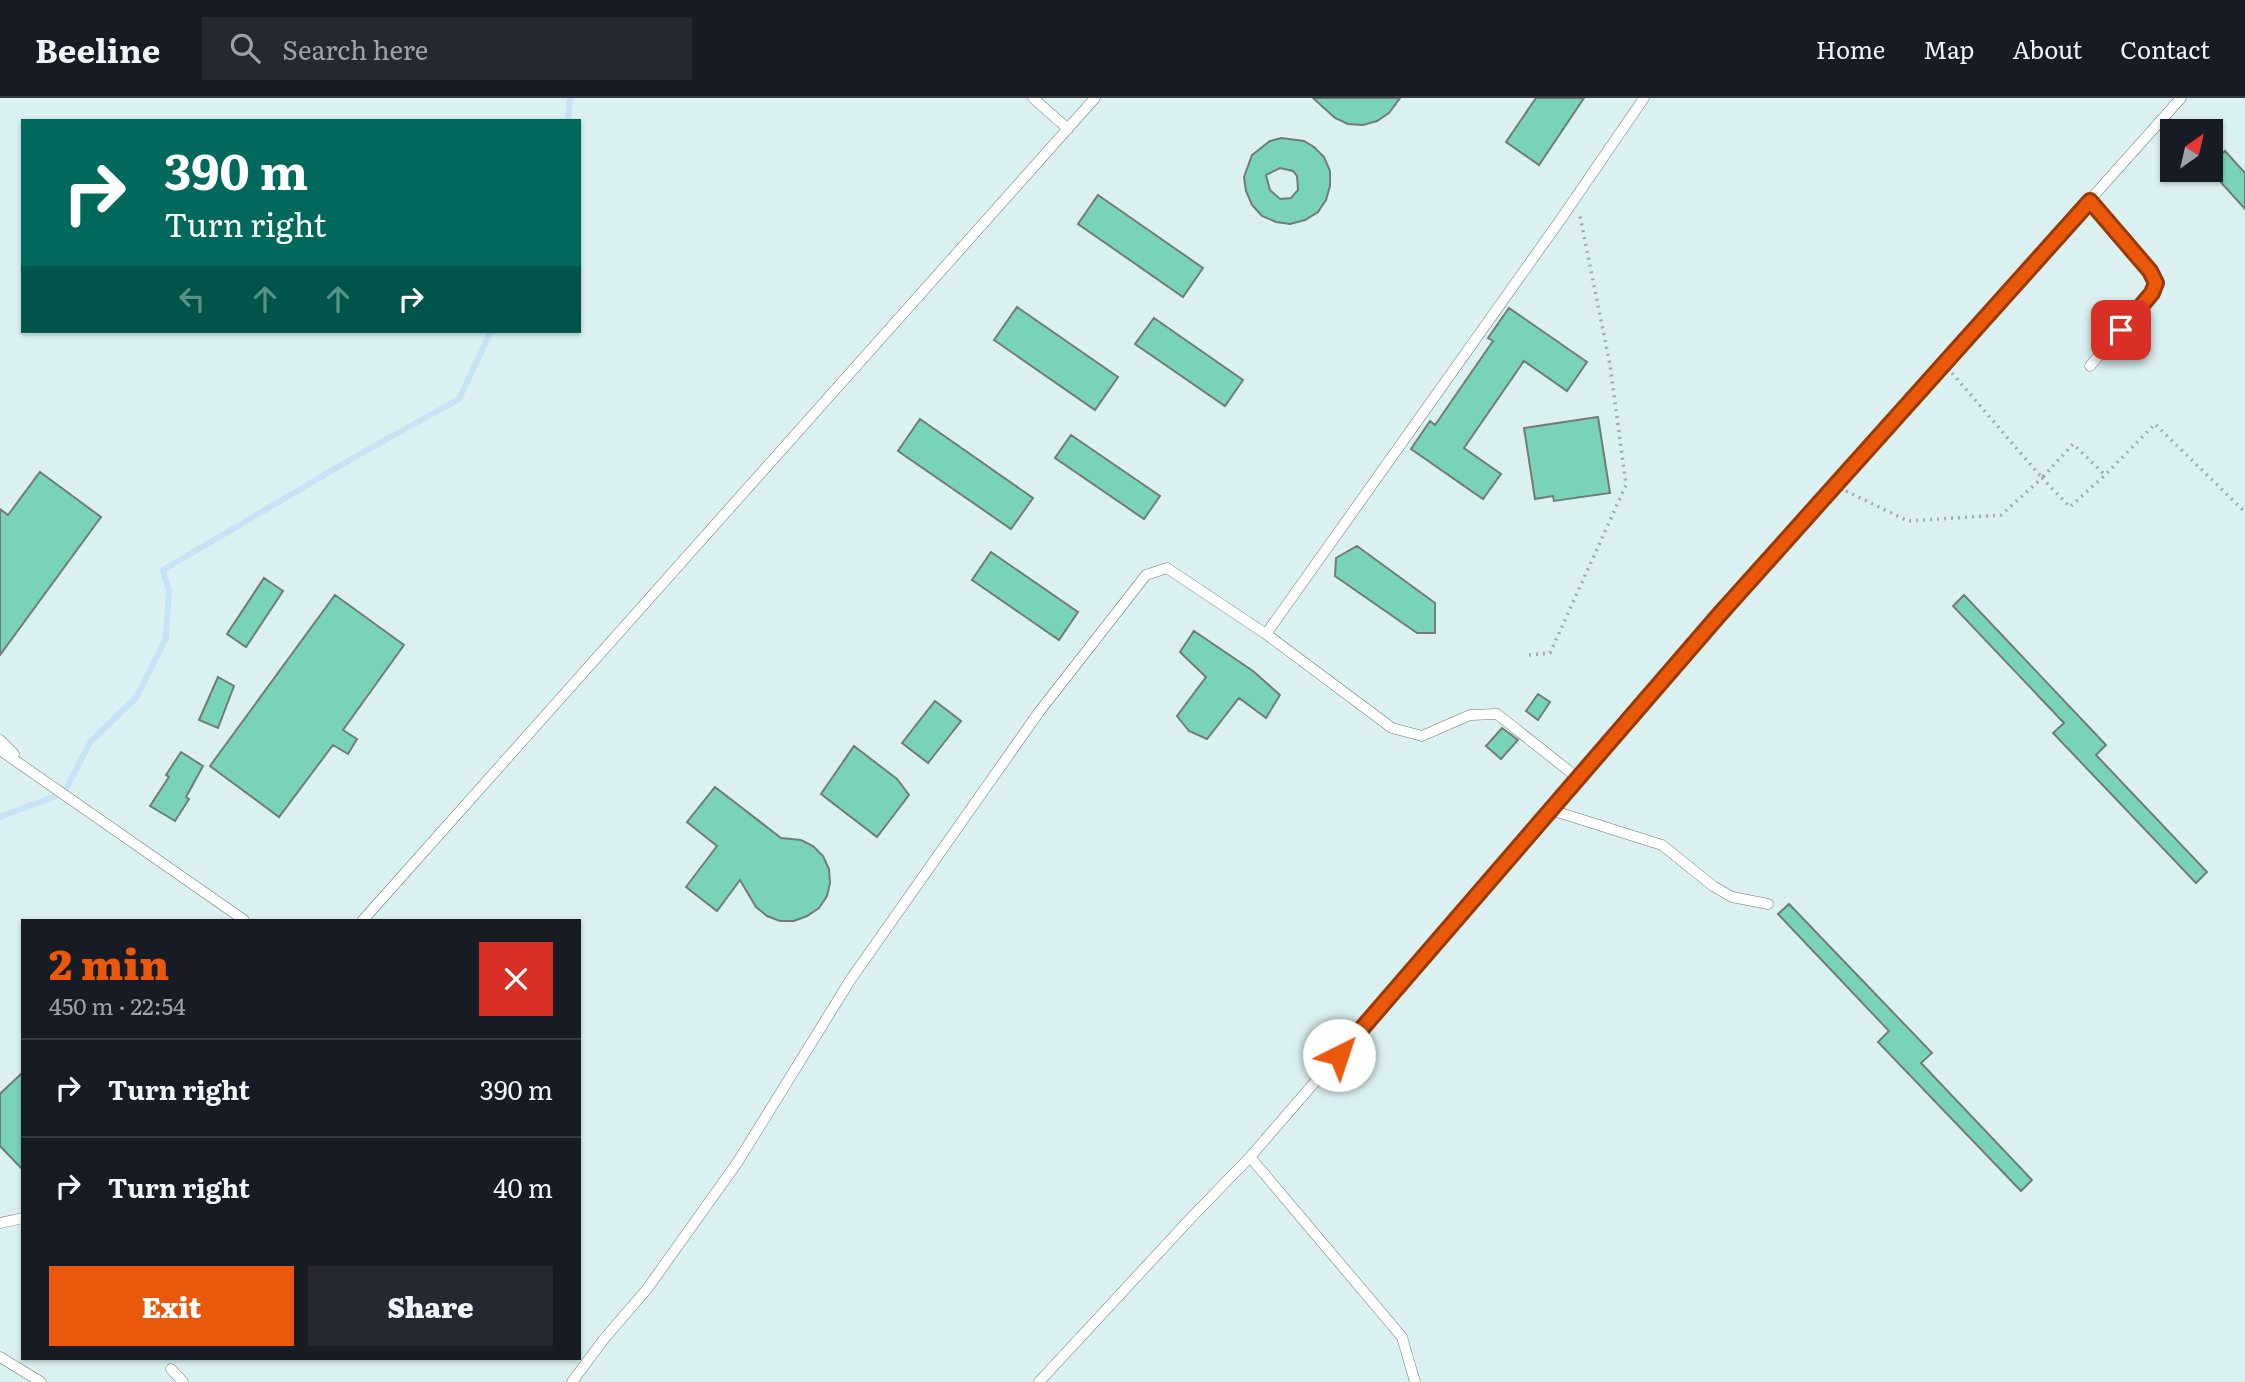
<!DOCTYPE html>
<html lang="en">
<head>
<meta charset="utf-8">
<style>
	body { margin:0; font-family:Literata,serif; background:#242831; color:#f1f3f6; height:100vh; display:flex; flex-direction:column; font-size:26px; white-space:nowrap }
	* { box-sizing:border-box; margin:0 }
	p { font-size:23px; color:#9ea1a6 }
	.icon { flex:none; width:38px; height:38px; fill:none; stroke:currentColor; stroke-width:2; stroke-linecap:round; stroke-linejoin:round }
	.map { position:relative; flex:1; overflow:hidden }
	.drawer { position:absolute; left:21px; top:821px; width:560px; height:441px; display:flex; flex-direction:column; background:#171b24; border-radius:0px; box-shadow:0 2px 5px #0004 }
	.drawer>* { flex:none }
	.hud { position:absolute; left:21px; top:21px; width:560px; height:214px; border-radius:0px; box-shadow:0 2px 5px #0004; background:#00695c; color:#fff; overflow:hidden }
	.needle { width:46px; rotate:34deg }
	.tools { position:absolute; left:2160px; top:21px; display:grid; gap:14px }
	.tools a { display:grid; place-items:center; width:63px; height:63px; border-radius:0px; background:#171b24; box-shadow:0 2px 5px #0004; font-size:35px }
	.pin { position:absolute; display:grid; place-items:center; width:60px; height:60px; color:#fff; margin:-30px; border-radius:14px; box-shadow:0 4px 10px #0006 }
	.me { position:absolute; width:77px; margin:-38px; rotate:41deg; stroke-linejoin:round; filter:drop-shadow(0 0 5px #0008) }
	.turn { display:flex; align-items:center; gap:24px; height:147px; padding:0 28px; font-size:32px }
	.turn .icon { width:91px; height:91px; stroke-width:2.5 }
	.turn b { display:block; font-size:49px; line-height:60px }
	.lanes { display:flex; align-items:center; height:66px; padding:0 28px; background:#0003; justify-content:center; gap:35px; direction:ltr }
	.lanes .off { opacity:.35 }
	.round { display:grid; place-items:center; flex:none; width:74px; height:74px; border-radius:0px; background:#242831 }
	.head { display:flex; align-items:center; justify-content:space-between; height:119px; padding:0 28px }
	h1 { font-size:42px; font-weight:800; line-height:52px; color:#ea580c }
	.primary-button { display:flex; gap:14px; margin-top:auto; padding:14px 28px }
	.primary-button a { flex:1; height:80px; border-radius:0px; background:#ea580c; color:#fff; font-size:28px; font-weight:800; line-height:80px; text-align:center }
	.primary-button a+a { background:#242831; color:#f1f3f6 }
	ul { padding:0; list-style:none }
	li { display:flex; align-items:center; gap:21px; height:98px; padding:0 28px; border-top:2px solid #363941 }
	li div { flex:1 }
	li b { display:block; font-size:26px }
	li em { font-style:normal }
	header { display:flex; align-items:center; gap:42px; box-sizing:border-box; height:98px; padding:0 35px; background:#171b24; border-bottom:2px solid #363941 }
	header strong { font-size:33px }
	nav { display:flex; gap:38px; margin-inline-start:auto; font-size:24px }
	.search { width:490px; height:63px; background:#242831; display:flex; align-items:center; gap:18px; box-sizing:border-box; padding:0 24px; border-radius:0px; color:#9ea1a6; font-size:26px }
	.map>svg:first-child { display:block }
	.built { fill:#dbf1f1; fill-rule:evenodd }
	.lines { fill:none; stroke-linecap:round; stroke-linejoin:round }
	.stream { stroke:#c8e2f5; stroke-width:6 }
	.building { fill:#79d3b9; stroke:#727c79; stroke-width:2; fill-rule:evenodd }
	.lane-casing { stroke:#6c7776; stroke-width:11 }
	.path { stroke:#a2abab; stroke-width:3.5; stroke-dasharray:2 5; stroke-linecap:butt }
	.lane { stroke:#fff; stroke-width:10 }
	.route-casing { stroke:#983908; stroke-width:18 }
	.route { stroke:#ea580c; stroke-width:12 }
</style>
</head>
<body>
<header>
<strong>Beeline</strong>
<div class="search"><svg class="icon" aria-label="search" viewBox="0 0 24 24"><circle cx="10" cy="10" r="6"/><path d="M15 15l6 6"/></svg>Search here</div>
<nav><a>Home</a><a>Map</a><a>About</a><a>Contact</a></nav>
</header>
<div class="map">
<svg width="2245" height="1284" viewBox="0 0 2245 1284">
	<rect width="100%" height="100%" fill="#f0fcfc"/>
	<path class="built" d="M0,0H2245V1284H0ZM23,23H579V233H23ZM2172,33H2210V72H2172ZM23,822H579V1260H23Z"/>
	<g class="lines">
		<path class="stream" d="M568,23L570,0
			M0,719L64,695L90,644L136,600L166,540L169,493L163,472L353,360L459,301L491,233"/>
	</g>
	<path class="building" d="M1313,0H1400L1389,15L1377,23L1363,27L1348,26L1335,20Z
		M1536,0H1584L1539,67L1506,44Z
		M1281,40L1304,43L1314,49L1324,59L1330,73V88L1326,102L1318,114L1305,122L1290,126L1276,124L1262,118L1252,107L1246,93L1244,79L1252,57L1270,43ZM1280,70L1293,73L1297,78L1298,92L1291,100L1280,101L1270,92L1266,77Z
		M2225,53L2245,75V111L2210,72V66Z
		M1098,97L1203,170L1183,199L1078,126Z
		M1017,209L1118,279L1095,312L994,242Z
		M1509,210L1587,264L1567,293L1524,263L1464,350L1501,376L1483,401L1411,351L1430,323L1435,327L1493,243L1488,240Z
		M1154,220L1243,282L1225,308L1135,246Z
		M1598,319L1610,395L1554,403L1553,398L1535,401L1524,330Z
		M920,321L1033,400L1011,431L898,353Z
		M1071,337L1160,398L1144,421L1055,360Z
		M40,374L101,419L0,557V411L8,417Z
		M1357,448L1435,505V535H1417L1335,478L1336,460Z
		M991,454L1078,514L1059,542L972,482Z
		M264,480L283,493L246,549L227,536Z
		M335,497L404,547L343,632L357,641L348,656L333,647L279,719L210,668Z
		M1964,497L2106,647L2096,657L2207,774L2196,785L2053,635L2064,625L1953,508Z
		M1194,533L1253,573L1280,597L1266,620L1239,600L1207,641L1189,633L1177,618L1206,579L1180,554Z
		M218,579L234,588L218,630L199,622Z
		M1538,596L1550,604L1538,622L1526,613Z
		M935,603L961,623L928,665L902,645Z
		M1502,630L1518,642L1501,661L1486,648Z
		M854,648L897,681L909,697L877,739L821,696Z
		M181,654L203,668L186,699L189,701L175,723L150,708L169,679L166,677Z
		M715,689L781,740L801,742L813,748L823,758L829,771L830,785L827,798L819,810L807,818L794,823H780L767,818L756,809L740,782L717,813L686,789L717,748L687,724Z
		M1789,806L1932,955L1921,965L2032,1082L2021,1093L1878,944L1889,933L1778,816Z
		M23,974V1072L0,1048V996Z"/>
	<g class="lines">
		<g class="lane-casing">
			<path id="lane" d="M1033,0L1068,31
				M2090,268L2152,195L2156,185L2150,173L2090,103
				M1266,536L1561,121L1644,0
				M0,642L14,656
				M0,652L244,822
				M1551,712L1662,747L1713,788L1732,799L1768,806
				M363,822L1095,0
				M1250,1059L1402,1239L1415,1284
				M0,1125L23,1120
				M0,1259L41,1284
				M171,1271L183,1284
				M572,1284L604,1241L647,1191L737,1065L851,881L1039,614L1146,477L1167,470L1266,536L1392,630L1422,638L1470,617L1497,616L1578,680
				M1039,1284L1190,1121L1250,1059L1719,517L2181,0"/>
		</g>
		<path class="path" d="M1952,275L2042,380L2073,346L2105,377
			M1846,393L1908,423L2001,417L2042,380L2070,409L2105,377L2155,326L2245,414
			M1529,557L1550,555L1626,387L1610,267L1580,118"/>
		<use href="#lane" class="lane"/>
	</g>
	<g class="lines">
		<g class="route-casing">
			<path id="route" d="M1339,957L1719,517L2090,103L2150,173L2156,185L2152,195L2121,232"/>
		</g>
		<use href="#route" class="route"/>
	</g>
</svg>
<div class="tools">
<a><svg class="needle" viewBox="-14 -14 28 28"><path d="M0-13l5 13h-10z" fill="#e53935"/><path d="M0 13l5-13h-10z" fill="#9ea1a6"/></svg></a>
</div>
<div class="pin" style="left:2121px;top:232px;background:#d93025"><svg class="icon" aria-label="arrive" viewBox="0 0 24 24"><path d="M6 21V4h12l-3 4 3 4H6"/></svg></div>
<svg class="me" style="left:1339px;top:957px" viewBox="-20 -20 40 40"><circle r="19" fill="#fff"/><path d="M0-13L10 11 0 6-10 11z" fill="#ea580c"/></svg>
<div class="hud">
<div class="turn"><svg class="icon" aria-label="right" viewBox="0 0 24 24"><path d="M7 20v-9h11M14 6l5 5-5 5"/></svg><div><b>390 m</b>Turn right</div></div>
<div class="lanes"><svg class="icon off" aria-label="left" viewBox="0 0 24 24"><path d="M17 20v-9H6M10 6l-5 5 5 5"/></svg><svg class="icon off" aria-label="ahead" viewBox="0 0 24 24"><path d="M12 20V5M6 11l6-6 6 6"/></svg><svg class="icon off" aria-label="ahead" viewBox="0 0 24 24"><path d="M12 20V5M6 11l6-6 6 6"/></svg><svg class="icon" aria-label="right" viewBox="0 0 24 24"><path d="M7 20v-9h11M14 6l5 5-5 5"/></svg></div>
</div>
<section class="drawer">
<div class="head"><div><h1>2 min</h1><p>450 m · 22:54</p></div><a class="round" style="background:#d93025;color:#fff"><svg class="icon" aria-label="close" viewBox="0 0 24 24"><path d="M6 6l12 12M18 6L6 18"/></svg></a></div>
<ul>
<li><svg class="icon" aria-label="right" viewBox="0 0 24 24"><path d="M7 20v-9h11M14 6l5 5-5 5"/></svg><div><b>Turn right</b></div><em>390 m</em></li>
<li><svg class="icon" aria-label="right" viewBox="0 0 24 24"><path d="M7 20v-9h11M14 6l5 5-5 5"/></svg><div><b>Turn right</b></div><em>40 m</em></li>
</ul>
<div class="primary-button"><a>Exit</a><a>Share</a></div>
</section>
</div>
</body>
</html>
